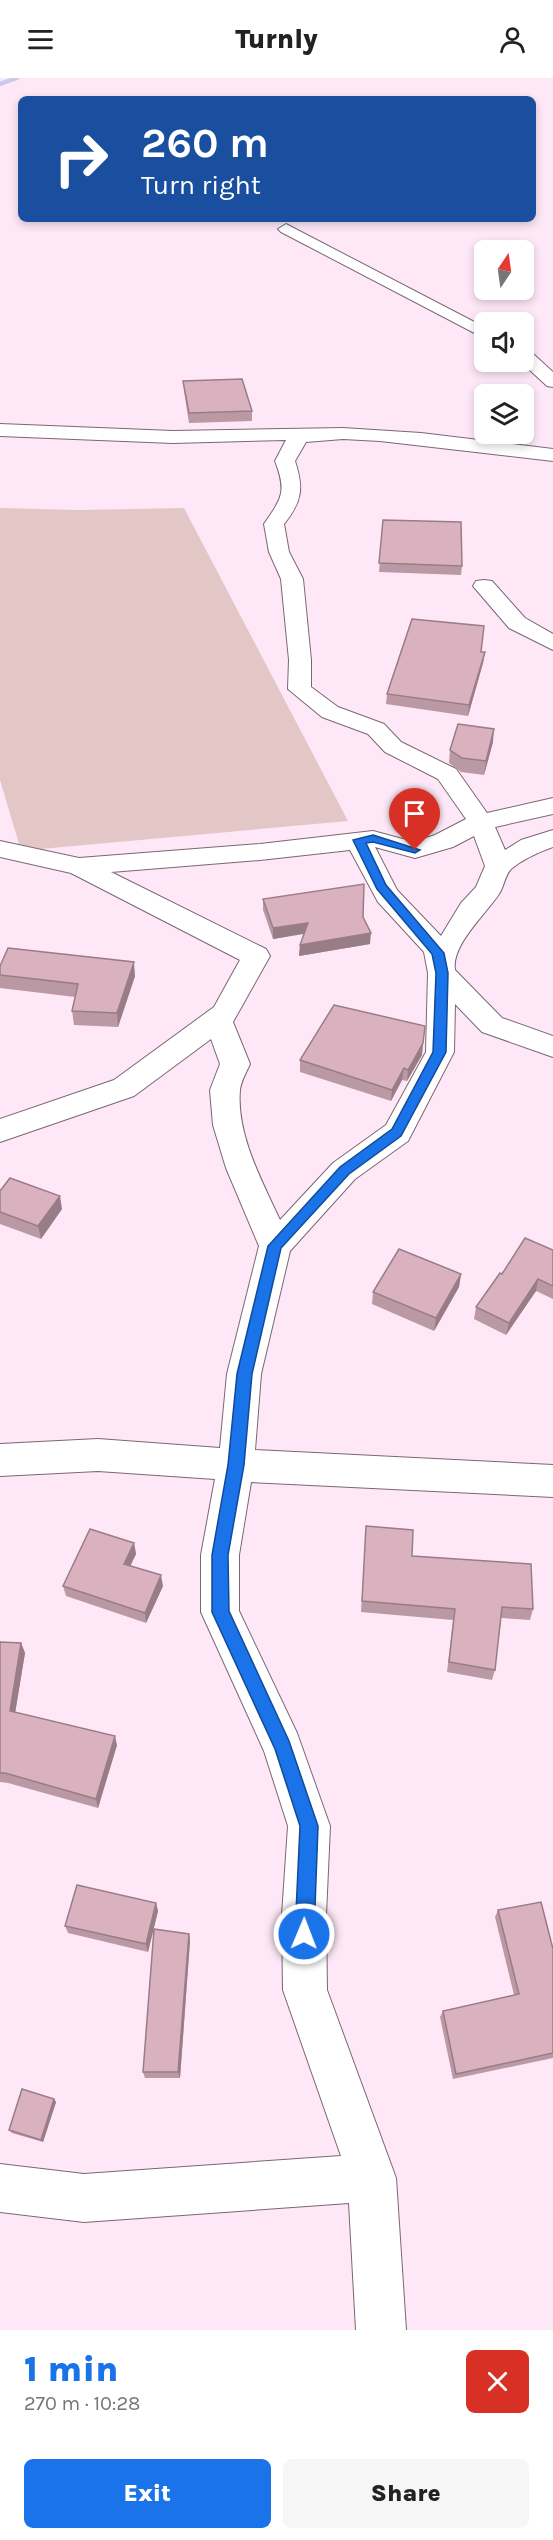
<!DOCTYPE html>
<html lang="en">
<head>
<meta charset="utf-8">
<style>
	body { margin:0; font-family:Karla,sans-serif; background:#f6f6f6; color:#222; height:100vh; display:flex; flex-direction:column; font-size:22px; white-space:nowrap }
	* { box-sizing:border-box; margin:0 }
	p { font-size:20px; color:#767676 }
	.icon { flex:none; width:33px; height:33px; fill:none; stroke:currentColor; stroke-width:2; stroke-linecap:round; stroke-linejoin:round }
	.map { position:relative; height:2252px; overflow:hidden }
	.panel { display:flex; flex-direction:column; background:#fff; flex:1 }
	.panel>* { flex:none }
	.top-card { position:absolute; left:18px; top:18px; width:518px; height:126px; border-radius:9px; box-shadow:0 3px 9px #0003; background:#1a4fa0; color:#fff; overflow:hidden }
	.needle { width:39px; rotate:13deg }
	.tools { position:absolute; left:474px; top:162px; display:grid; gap:12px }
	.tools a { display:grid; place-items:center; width:60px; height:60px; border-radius:9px; background:#fff; box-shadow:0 3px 9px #0003; font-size:30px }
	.pin { position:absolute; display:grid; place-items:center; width:51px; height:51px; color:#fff; margin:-62px -26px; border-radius:50% 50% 50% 0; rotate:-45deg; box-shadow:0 0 6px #0007 }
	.pin .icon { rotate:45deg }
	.me { position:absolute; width:66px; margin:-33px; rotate:1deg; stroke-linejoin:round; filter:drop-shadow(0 0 4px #0008) }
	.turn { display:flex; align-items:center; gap:21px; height:126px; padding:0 24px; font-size:27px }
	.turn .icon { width:78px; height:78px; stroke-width:2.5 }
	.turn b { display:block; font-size:42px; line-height:51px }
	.round { display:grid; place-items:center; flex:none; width:63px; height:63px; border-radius:9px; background:#f6f6f6 }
	.headline { display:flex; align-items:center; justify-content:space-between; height:102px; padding:0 24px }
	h1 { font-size:36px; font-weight:800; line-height:45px; color:#1a73e8 }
	.button { display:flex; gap:12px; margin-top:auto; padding:12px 24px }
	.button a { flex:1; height:69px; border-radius:9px; background:#1a73e8; color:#fff; font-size:24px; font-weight:800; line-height:69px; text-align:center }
	.button a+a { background:#f6f6f6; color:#222 }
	header { display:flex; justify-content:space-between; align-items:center; height:78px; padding:0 24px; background:#fff; font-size:27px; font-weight:800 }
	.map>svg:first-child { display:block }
	.green { fill:#e3c7c7 }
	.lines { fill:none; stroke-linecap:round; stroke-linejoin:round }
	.stream { stroke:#ccc9ec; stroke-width:4.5 }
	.minor-casing { stroke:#7a6775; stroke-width:2 }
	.minor { fill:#fff; fill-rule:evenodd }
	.wall { fill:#bb99a4 }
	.shaded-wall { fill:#997d86 }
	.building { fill:#dab2bf; stroke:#997d86; stroke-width:1.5 }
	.route { fill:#1a73e8; stroke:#114b97; stroke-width:1.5 }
</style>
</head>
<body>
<header><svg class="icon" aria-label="menu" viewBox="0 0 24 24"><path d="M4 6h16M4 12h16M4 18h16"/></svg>Turnly<svg class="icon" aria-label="person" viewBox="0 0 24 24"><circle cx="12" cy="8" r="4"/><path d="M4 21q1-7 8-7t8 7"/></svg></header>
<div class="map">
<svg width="553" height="2252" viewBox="0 0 553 2252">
	<rect width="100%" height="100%" fill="#fee8f8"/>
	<path class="green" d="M0,430L79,432L184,430L348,743L41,771L19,766L0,702Z"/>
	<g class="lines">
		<path class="stream" d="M0,6L17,0"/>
		<g class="minor-casing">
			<path id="minor" d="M286,146L484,249V260L281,154L278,151Z
				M524,272L530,273L553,294V309L547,308L521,284H524Z
				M0,346L173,353L343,350L421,355L553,371V383L380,363L343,361L306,364L295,383C304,410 302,424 284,446L289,474L303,501L311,582V609L338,629L384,646L401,664L456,691L487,735L553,720V736L495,749L505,772L521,762L553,752V769C539,774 523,781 511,791C505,797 504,809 499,816C486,836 451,867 455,892L502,940L553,958V979L482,954L455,926L454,974L408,1063L355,1101L290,1173L261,1296L255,1372L553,1387V1419L251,1404L239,1477V1533L297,1655L330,1748L326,1837L327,1912L396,2100L406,2252H356L349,2125L84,2144L0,2134V2086L84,2096L341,2078L283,1912L282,1837L288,1748L264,1673L201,1534V1477L215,1401L98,1393L0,1398V1366L98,1361L220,1370L227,1296L259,1168L226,1090L213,1047L210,1012L220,986L211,961L134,1018L0,1064V1041L114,1002L214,929L240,882L71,795L0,779V763L79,780L260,766L373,753L414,764L435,757L466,741L438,701L385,674L368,656L322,639L288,611L289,582L281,501L269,474L264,446C282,420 287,414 275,383L286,362L173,365L0,358ZM474,758L485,788L476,809L461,825L441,858L397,812L375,769L415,780L453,769ZM350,772L378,824L424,874L428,895L426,974L386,1047L333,1085L280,1142C262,1103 236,1056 240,1012C241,1003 246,995 250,986L233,944L270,878L266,871L111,794L260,782Z
				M484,502L492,503L525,540L553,556V572L509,550L473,508L476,503Z"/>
		</g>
		<use href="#minor" class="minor"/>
	</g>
	<path class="wall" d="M183,303L252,333V343L189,345L184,313Z
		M383,442L462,488L461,497L379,494Z
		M481,574H485L483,585L468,638L386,626L387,616Z
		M493,664L484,697L461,694L449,685L450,672Z
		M263,821L363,839L370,866L299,878L300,867L304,856L273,861L263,832Z
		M0,888L135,898L118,949L74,947L72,933L75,919L0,910Z
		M422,977L407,1003L402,1002L391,1023L300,994V982Z
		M0,1113L62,1131L41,1161L0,1146Z
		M553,1172V1221L536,1213L506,1257L474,1241L476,1229L502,1196Z
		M461,1196L459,1209L434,1253L372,1226L373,1214Z
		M366,1448L412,1478L533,1531L530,1542L501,1540L495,1592L492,1602L447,1594L453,1542L361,1534Z
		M134,1465L136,1476L130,1488L163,1508L146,1545L66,1518L63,1508Z
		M0,1564L21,1565L25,1575L15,1634L117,1667L98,1730L8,1705L0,1704Z
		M156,1825L158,1833L148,1874L68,1855L65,1848Z
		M498,1832L553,1871V1980L453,2001L440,1939L443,1933L514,1917L495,1839Z
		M189,1856L190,1863L180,2000H145L143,1994Z
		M54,2021L56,2024L43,2064L12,2055L9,2052Z"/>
	<path class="shaded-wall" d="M485,574L483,585L468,638L469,627Z
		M494,651L493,664L484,697L486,683Z
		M308,845L307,855L273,861V850Z
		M371,855L370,866L299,878L300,867Z
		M134,884L135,898L118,949L117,935Z
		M425,948L422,977L407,1003L408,992Z
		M404,990L402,1002L391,1023L392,1012Z
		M60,1118L62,1131L41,1161L38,1148Z
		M461,1196L459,1209L434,1253L436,1240Z
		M538,1201L536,1213L506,1257L509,1245Z
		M134,1465L136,1476L126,1497L124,1486Z
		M161,1497L163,1508L146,1545L145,1535Z
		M21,1565L25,1575L14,1642L10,1633Z
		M115,1658L117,1667L98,1730L96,1721Z
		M156,1825L158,1833L148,1874L146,1866Z
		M189,1856L190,1863L180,2000L178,1994Z
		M54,2021L56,2024L43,2064L41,2062Z"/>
	<path class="building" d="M242,301L252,333L189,335L183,303Z
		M383,442L461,444L462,488L379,485Z
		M412,541L484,548L481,574H485L469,627L387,616Z
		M458,646L494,651L486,683L462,680L450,672Z
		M364,806L363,839L371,855L300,867L308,845L273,850L263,821Z
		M8,870L134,884L117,935L72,933L78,906L0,897V888Z
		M334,927L425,948L423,965L408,992L404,990L392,1012L300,982Z
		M10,1100L60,1118L38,1148L0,1134V1113Z
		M525,1160L553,1172V1208L538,1201L509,1245L476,1229L500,1195L502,1196Z
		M399,1171L461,1196L436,1240L373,1214Z
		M366,1448L413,1452L412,1478L531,1486L533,1531L502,1529L495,1592L449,1584L455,1531L362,1523Z
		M90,1451L134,1465L124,1486L161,1497L145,1535L63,1508Z
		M0,1564L21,1565L10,1633L115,1658L96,1721L5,1695H0Z
		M77,1807L156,1825L146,1866L65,1848Z
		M541,1824L553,1871V1975L456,1996L443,1933L519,1916L498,1832Z
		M154,1851L189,1856L178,1994H143Z
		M22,2011L54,2021L41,2062L9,2052Z"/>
	<path class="route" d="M373,757L420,772L415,775L373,764L366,765L386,807L444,875L448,895L446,974L401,1058L349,1096L281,1170L252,1296L244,1387L228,1477L229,1533L289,1663L318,1748L314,1856L311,1863L304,1865L298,1863L295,1856L300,1748L275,1671L212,1534V1477L228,1387L237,1296L268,1168L340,1089L392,1051L433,974L436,895L432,876L377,811L353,762Z"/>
</svg>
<div class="tools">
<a><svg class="needle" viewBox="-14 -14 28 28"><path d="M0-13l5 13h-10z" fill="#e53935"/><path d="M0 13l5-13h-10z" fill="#767676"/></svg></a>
<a><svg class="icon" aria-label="sound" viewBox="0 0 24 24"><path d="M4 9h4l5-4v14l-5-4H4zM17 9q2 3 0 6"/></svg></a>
<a><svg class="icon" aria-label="layers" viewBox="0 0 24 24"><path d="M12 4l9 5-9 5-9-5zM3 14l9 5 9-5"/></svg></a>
</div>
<div class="pin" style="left:415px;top:772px;background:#d93025"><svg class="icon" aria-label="arrive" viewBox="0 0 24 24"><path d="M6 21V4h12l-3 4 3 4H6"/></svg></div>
<svg class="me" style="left:304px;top:1856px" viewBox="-20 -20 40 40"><circle r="17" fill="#1a73e8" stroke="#fff" stroke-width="3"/><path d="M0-11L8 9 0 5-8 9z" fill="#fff"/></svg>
<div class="top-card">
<div class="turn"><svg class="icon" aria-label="right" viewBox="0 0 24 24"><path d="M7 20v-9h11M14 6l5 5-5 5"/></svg><div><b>260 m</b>Turn right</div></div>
</div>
</div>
<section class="panel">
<div class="headline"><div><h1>1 min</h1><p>270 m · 10:28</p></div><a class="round" style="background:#d93025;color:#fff"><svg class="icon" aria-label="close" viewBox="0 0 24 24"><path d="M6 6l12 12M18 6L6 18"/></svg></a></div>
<div class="button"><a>Exit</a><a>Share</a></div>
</section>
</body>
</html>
